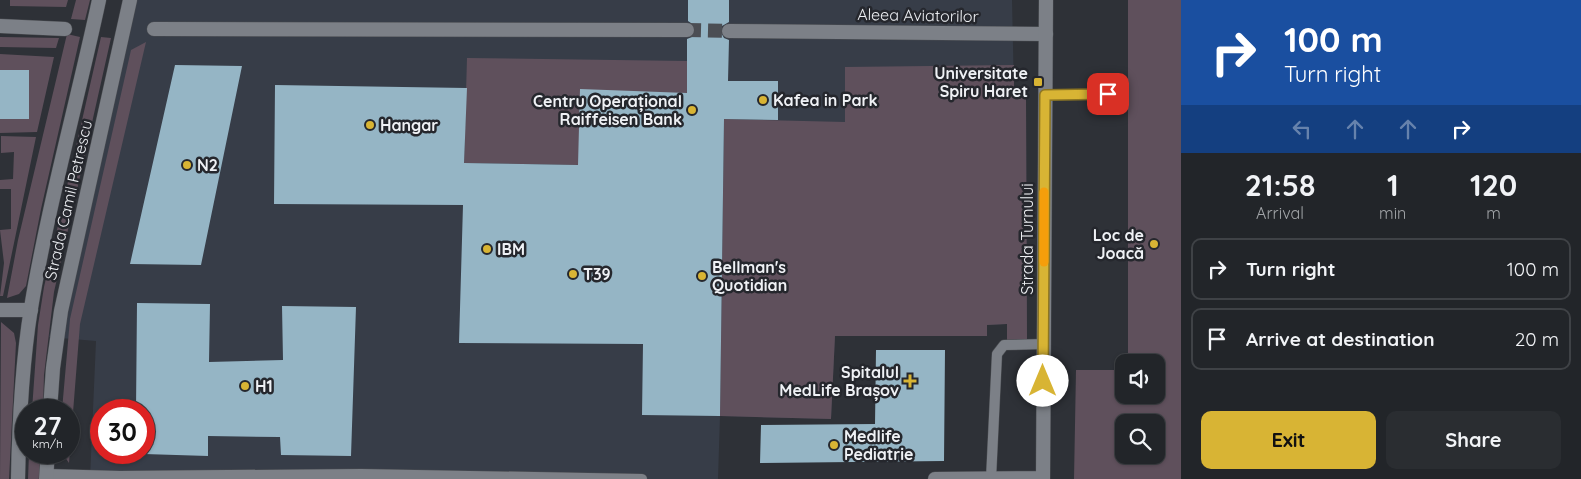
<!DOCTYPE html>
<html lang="en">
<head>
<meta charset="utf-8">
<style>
	body { margin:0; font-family:Quicksand,sans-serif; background:#2a2d31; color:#f1f3f6; height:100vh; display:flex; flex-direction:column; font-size:19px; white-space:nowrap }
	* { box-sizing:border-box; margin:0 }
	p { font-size:16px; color:#a2a5a8 }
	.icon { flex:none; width:28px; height:28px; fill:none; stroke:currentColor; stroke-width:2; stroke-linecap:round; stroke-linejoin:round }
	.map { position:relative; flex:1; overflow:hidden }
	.panel { display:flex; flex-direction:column; background:#222529; width:400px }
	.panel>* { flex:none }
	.hud { background:#1a4fa0; color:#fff; overflow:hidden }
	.buttons { position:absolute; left:1115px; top:354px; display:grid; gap:10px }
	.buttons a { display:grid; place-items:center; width:50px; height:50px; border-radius:10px; background:#222529; box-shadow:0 1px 4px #0004,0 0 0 1px #3f4246; font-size:25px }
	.speed { position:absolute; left:15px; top:399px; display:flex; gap:10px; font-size:25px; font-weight:700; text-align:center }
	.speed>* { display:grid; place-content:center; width:65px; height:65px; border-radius:50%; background:#222529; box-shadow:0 1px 4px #0004,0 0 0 1px #3f4246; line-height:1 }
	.speed small { font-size:12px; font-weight:400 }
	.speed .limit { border:8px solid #d22; background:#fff; color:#111 }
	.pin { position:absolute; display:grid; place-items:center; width:42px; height:42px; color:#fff; margin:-21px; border-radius:10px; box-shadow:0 2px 8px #0006 }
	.me { position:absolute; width:55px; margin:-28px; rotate:0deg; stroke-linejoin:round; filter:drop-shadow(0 0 4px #0008) }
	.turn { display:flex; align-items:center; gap:18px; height:105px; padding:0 20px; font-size:22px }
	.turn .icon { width:65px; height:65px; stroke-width:2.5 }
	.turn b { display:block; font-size:35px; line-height:42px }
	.lanes { display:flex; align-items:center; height:48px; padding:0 20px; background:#0003; justify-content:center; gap:25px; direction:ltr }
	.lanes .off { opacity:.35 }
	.eta { display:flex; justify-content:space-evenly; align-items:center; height:85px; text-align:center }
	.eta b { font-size:30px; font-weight:700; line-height:35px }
	.primary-button { display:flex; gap:10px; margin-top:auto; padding:10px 20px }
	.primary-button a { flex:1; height:58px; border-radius:10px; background:#d8b434; color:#111; font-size:20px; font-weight:700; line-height:58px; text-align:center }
	.primary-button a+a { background:#2a2d31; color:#f1f3f6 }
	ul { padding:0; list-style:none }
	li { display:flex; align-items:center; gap:15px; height:62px; margin:0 10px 8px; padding:0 10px; border:2px solid #3f4246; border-radius:10px }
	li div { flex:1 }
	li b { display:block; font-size:19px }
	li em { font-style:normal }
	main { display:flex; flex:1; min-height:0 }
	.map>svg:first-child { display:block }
	.built { fill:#373d48; fill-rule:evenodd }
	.green { fill:#5f505c; fill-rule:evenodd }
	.building { fill:#95b5c5 }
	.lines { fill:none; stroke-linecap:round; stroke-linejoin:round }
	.pedestrian-tunnel { stroke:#4b4e54; stroke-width:14; stroke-dasharray:14 7; stroke-linecap:butt }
	.service-casing { stroke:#4b4d52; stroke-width:11 }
	.pedestrian-casing { stroke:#4b4d52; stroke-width:15 }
	.minor-casing { stroke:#4b4d52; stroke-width:15 }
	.tertiary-casing { stroke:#4b4d52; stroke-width:15 }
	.service { stroke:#7c8087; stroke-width:10 }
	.pedestrian { stroke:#7c8087; stroke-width:14 }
	.minor { stroke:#7c8087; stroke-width:14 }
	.tertiary { stroke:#7c8087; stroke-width:14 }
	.route-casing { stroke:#8c7522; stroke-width:12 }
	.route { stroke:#d8b434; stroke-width:9 }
	.slow { stroke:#f59e0b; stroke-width:9 }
	.poi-dot { fill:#d8b434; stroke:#25272d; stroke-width:2 }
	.labels { text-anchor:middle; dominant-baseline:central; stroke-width:5; stroke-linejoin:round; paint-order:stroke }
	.street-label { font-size:16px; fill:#eff1f5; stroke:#25272d }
	.poi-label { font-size:16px; font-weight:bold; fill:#eff1f5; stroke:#25272d; text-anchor:start }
</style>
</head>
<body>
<main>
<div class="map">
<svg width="1181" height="479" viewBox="0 0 1181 479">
	<rect width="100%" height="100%" fill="#2e3137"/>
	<path class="built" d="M125,0H1012L1014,92L1026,93L1027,339L1007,324L987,325V336H835L831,419L720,416L718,479H90L96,341L49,337ZM101,410H144V452H101Z"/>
	<path class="green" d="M10,0H68L66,7L10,6Z
		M76,0H90L85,20L71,19Z
		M1128,0H1181V479H1074L1076,370H1124V395H1156V362H1128ZM1124,422H1156V455H1124Z
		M67,34L80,37L41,209L26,286L19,294L7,298L18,240Z
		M0,37L59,38L56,48L0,47Z
		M101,37L111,38L54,292L44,375L43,410H32L38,325L44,287Z
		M146,42L80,324L69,463L62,453L69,452V410H62L70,319L131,50Z
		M0,54L54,57L37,132L0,133V119H29V71L0,70Z
		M467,58L687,61V93L578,165L464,163Z
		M1014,65V92L1026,93L1027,339L1007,340V324L987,325V336H835L831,419L720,416L724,119L845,122V67Z
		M1,136L36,137L3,296H0L4,263L0,230L11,229V189H0V180L13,179L14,152L1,153Z
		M1,322L14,333L16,343L9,479H0Z
		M29,453H41L40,479H28Z"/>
	<path class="building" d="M688,0H729V22L722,26L720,31L724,38L729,40L728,81H778V120L724,119L720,416L642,415L643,344L459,343L463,205L274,204L275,85L467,88L464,163L578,165L580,89L687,93V39L692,37L696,30L694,25L688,21Z
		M175,65L242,66L201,265L130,264Z
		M0,70H29V119H0Z
		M137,303L210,304L209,362L283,360L282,306L356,307L351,456L281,455L280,437L208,436V456L144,454V410H136Z
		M876,350H945L944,461L760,463L761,425L875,424Z"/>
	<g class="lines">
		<path class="pedestrian-tunnel" d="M687,30L729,31"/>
		<g class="service-casing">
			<path id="service" d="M1045,95L1109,94
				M46,474L120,476L361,474L642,479
				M991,479L997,354L1004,345L1044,344"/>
		</g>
		<g class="pedestrian-casing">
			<path id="pedestrian" d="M0,26L65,29
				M154,29L687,30
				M729,31L1046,34"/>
		</g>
		<g class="minor-casing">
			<path id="minor" d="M0,310H31
				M935,479L1043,478
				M1043,479L1046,0"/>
		</g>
		<g class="tertiary-casing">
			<path id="tertiary" d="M50,410L53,368L61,311L130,0
				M18,479C19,423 22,364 31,308C48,205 77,103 99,0
				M46,479L48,452"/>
		</g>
		<use href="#service" class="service"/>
		<use href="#pedestrian" class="pedestrian"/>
		<use href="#minor" class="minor"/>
		<use href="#tertiary" class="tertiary"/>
	</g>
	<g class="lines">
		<g class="route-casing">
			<path id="route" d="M1043,381L1045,95L1108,94"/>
		</g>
		<use href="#route" class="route"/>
		<path class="slow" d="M1044,262V192"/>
	</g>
	<g class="poi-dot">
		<rect x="1033" y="77" width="10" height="10" rx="2.5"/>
		<circle cx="763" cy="100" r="5"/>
		<circle cx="692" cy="110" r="5"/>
		<circle cx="370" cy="125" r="5"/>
		<circle cx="187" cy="165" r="5"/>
		<circle cx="1154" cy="244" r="5"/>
		<circle cx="487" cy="249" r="5"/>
		<circle cx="573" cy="274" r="5"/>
		<circle cx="702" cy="276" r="5"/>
		<path d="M907.5 373.5h5v5h5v5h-5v5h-5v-5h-5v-5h5z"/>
		<circle cx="245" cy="386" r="5"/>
		<circle cx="834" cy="445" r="5"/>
	</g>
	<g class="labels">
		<g class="street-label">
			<text transform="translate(918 15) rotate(1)">Aleea Aviatorilor</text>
			<text transform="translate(68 200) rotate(-77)">Strada Camil Petrescu</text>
			<text transform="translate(1027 239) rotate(-90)">Strada Turnului</text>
		</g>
		<g class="poi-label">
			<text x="1028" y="73" text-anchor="end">Universitate<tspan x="1028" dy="18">Spiru Haret</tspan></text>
			<text x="773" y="100">Kafea in Park</text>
			<text x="682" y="101" text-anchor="end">Centru Operațional<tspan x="682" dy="18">Raiffeisen Bank</tspan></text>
			<text x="380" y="125">Hangar</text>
			<text x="197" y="165">N2</text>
			<text x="1144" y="235" text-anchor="end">Loc de<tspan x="1144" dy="18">Joacă</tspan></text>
			<text x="497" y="249">IBM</text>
			<text x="712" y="267">Bellman's<tspan x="712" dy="18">Quotidian</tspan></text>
			<text x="583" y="274">T39</text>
			<text x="899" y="372" text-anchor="end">Spitalul<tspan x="899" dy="18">MedLife Brașov</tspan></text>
			<text x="255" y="386">H1</text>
			<text x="844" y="436">Medlife<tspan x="844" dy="18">Pediatrie</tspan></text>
		</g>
	</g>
</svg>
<div class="buttons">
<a><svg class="icon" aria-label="sound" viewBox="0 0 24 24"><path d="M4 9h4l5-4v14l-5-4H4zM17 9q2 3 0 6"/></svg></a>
<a><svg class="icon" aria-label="search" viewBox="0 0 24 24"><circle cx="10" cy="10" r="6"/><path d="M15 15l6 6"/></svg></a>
</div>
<div class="speed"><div>27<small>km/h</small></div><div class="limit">30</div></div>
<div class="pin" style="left:1108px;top:94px;background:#d93025"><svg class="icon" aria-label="arrive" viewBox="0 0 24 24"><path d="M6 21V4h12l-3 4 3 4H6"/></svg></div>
<svg class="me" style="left:1043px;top:381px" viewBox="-20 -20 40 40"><circle r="19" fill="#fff"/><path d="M0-13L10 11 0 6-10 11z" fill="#d8b434"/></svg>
</div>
<section class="panel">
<div class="hud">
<div class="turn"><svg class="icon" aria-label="right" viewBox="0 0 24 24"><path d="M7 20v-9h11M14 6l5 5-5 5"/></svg><div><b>100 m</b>Turn right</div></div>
<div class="lanes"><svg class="icon off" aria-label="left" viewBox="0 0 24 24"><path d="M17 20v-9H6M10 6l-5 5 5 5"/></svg><svg class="icon off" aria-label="ahead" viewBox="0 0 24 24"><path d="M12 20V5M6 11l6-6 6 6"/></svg><svg class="icon off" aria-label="ahead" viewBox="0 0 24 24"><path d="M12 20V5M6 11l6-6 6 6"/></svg><svg class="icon" aria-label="right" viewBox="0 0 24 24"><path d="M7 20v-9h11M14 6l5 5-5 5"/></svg></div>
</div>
<div class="eta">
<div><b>21:58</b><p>Arrival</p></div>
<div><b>1</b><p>min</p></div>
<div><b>120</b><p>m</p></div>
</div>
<ul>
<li><svg class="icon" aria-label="right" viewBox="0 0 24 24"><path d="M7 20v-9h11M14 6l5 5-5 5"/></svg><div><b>Turn right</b></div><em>100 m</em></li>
<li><svg class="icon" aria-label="arrive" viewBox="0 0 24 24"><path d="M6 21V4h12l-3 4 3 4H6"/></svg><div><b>Arrive at destination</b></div><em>20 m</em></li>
</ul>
<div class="primary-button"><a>Exit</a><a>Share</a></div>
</section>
</main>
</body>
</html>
